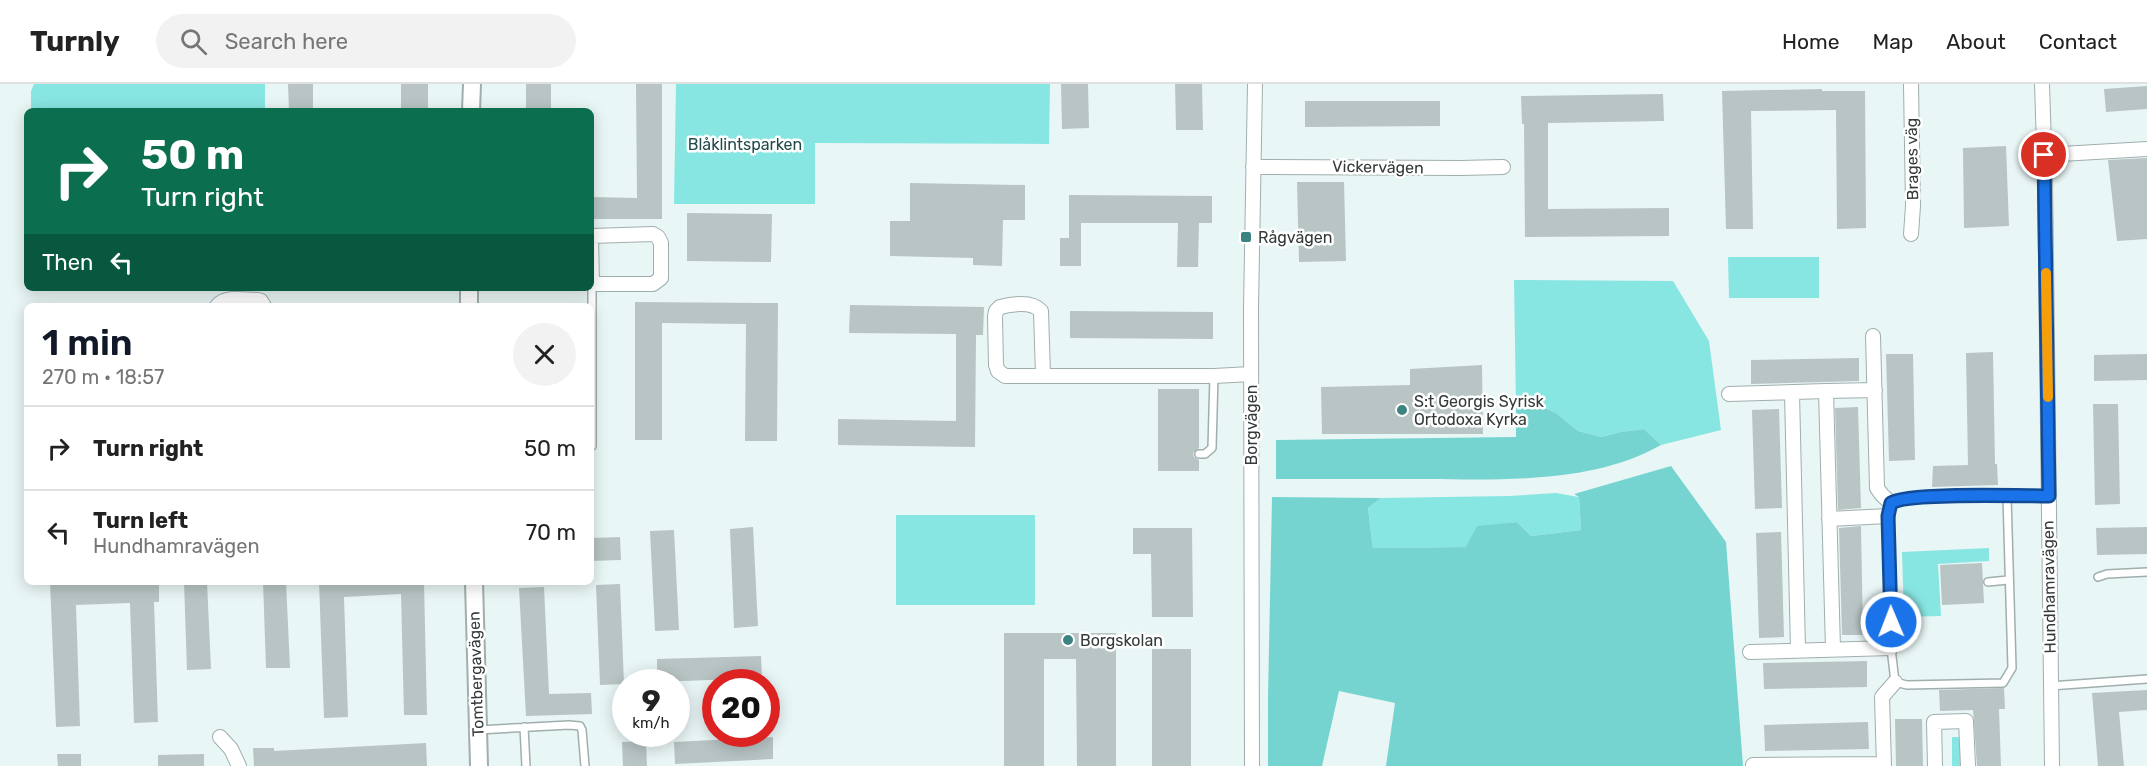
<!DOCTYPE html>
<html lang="en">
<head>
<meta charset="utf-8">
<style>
	body { margin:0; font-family:Rubik,sans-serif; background:#f2f2f2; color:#222; height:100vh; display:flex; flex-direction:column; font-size:22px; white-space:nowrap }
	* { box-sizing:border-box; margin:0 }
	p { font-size:20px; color:#767676 }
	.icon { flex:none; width:33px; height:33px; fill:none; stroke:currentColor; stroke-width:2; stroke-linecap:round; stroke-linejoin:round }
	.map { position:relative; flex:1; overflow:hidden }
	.drawer { position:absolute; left:24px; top:219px; width:570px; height:282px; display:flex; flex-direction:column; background:#fff; border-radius:9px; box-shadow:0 3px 15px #0003 }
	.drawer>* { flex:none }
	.banner { position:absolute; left:24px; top:24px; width:570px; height:183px; border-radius:9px; box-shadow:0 3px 15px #0003; background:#0b6e4f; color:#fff; overflow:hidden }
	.speed { position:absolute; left:612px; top:585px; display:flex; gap:12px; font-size:30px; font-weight:700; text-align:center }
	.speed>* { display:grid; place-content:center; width:78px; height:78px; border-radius:50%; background:#fff; box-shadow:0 3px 15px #0003; line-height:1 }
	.speed small { font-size:15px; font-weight:400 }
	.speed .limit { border:9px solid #d22; background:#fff; color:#111 }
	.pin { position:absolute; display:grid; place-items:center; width:51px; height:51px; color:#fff; margin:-26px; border:3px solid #fff; border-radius:50%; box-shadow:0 2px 6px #0007 }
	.me { position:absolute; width:66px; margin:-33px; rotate:359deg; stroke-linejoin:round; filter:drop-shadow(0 0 4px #0008) }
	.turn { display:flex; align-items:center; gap:21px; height:126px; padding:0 18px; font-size:27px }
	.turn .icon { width:78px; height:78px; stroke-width:2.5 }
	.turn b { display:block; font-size:42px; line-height:51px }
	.then { display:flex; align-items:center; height:57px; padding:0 18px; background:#0003; gap:12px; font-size:22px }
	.round { display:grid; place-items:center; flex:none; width:63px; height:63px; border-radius:32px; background:#f2f2f2 }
	.summary { display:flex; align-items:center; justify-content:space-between; height:102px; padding:0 18px }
	h1 { font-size:36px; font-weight:600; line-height:45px; color:#111827 }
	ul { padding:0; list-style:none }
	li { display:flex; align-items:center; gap:18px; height:84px; padding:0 18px; border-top:2px solid #e0e0e0 }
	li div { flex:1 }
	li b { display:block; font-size:22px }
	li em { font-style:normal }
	header { display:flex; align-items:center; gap:36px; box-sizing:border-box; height:84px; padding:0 30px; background:#fff; border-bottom:2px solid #e0e0e0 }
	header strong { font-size:28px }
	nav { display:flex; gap:33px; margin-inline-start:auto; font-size:21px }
	.search { width:420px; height:54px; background:#f2f2f2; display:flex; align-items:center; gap:15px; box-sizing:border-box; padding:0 21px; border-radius:33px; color:#767676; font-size:22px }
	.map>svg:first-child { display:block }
	.green { fill:#88e6e2 }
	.forest { fill:#76d4d0 }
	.building { fill:#b8c5c4 }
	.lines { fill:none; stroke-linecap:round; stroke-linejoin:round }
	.service-casing { stroke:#a1aeae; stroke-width:10 }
	.minor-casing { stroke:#a1aeae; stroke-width:16 }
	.tertiary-casing { stroke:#a1aeae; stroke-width:20 }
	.service { stroke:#fff; stroke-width:7 }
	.minor { stroke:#fff; stroke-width:14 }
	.tertiary { stroke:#fff; stroke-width:16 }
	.route-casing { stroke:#114b97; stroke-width:15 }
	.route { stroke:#1a73e8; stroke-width:10 }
	.slow { stroke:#f59e0b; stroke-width:10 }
	.poi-dot { fill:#3c8481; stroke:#fff; stroke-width:2 }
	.labels { text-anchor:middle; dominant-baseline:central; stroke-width:5; stroke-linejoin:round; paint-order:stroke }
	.park-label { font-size:16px; fill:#214c4a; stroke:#fff }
	.street-label { font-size:16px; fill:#343939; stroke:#fff }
	.poi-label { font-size:16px; fill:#343939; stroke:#fff; text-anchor:start }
</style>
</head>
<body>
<header>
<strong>Turnly</strong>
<div class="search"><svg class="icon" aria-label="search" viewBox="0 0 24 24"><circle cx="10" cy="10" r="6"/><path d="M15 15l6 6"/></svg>Search here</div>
<nav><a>Home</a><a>Map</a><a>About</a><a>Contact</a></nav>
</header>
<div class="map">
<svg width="2147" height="682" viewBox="0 0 2147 682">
	<rect width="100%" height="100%" fill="#e8f6f5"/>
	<path class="green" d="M34,0H265V27H31V7Z
		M676,0H1050L1049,60L815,59V120H674Z
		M1728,173H1819V214H1729Z
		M1514,196L1673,197L1709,257L1721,346L1661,361L1644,345L1620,348L1602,353L1578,347L1556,329L1536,320L1516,323Z
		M1556,409L1579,413L1581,446L1531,452L1517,438L1477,443L1467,463L1373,464L1368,424L1381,414L1509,412Z
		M896,431H1035V521H896Z
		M1989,464V477L1938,480L1941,532L1904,533L1902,468Z
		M1952,653H1972V682H1952Z"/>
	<path class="forest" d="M1536,320L1556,329L1578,347L1602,353L1620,348L1644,345L1661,361C1595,399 1503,396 1428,395C1377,395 1327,395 1276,395V356L1516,353V323Z
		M1671,382L1726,458L1743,682H1386L1395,619L1339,607L1322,682H1268V613L1272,413L1381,414L1368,424L1373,464L1466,463L1477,442L1517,438L1531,452L1581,446L1579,413L1574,410Z"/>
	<path class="building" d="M288,0H313V27H289Z
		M401,0H428V27H401Z
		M526,0H551V27H526Z
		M636,0H662V135H591V113L637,114Z
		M1061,0H1088L1089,44L1062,45Z
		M1175,0H1202L1203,46H1176Z
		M2147,2V25L2106,28L2104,5Z
		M1822,5V7H1865L1866,144L1837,145L1836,26L1751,27L1753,145H1726L1722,7Z
		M1663,10L1664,37L1548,39V125L1669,124V152L1525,153L1524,40H1522L1521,12Z
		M1305,17H1440V42L1305,43Z
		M2006,62L2009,142L1964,144L1963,64Z
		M2147,74V155L2117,157L2108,76Z
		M1297,98H1344L1346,177L1299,178Z
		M910,99L1025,101V136H1003L1002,182L973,181V174L890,172V137H910Z
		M1069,111L1212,112V139H1199L1198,183H1177L1178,139H1081V182H1060V154H1069Z
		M687,129L772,130L771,178L687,177Z
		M635,218L778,219L777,357H745L746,240L662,239V356H635Z
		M850,221L984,223L983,251H976L975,363L838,361V335L956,337V250L849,249Z
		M1070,227L1213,228V255L1070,254Z
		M1993,268L1995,380H1997L1998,401L1932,403L1933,382L1968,381L1966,269Z
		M1886,270H1913L1915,376L1889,377Z
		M2147,270V296L2094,297V271Z
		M1859,274V297L1751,300V276Z
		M1482,281L1483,350H1322L1321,303L1410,301V285Z
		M1158,305H1199V364L1193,369L1194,373L1199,376V387H1158Z
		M2093,320H2118L2120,420L2095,421Z
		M1858,323L1861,424L1838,426L1835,324Z
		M1779,325L1782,424L1755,425L1752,326Z
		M1861,442L1863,551H1842L1839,444Z
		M753,443L758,542L734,544L730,445Z
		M2147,443V470L2097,471L2096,444Z
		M1133,444H1192L1193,533H1152L1151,470H1133Z
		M674,446L679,546L655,547L650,447Z
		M1781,448L1784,553L1759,554L1756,449Z
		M620,453L621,476L591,477V454Z
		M1982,479L1984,519L1942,521L1940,481Z
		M50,498H159V518H154L158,638L134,639L130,519L76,521L80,642L56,643Z
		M184,498H207L211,585L187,586Z
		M263,498H286L290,584H266Z
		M319,498H424L427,631H404L401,510L344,513L348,633L324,634Z
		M620,500L624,600L600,601L596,501Z
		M544,503L549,610L591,609L592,630L526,632L519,504Z
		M1004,549H1116V682H1077L1076,575H1044V682H1004Z
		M1152,565H1191V682H1152Z
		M761,572L762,594L657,598V575Z
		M1867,577V603L1764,605L1763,579Z
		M2004,604L2005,625H1999L2001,682H1977L1973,626L1940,627L1939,606Z
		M2147,606V626L2119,628L2124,682H2098L2092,609Z
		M1895,635H1922L1923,682H1896Z
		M1868,638L1869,665L1765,667L1764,641Z
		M773,653V675L675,680L674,658Z
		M646,657L647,682H623L622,658Z
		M426,659L427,682H254L253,664H274V667Z
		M57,670H81V682H58Z
		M204,670V682H158V671Z"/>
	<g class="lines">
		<g class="service-casing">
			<path id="service" d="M592,200V362
				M1199,370H1205L1212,364L1214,292
				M1891,420L1897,415L1928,413L2049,412
				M1889,431L1891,564L1895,598L1907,601L2003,599L2012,584L2007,412
				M2098,493L2107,490L2147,488
				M1988,498L2008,496
				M2050,602L2147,595
				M524,643L526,682
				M478,646L569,641L580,642L582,646L585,682"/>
		</g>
		<g class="minor-casing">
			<path id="minor" d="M1911,0L1913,122L1911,150
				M2042,0L2045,92L2052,682
				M2044,71L2147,65
				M1253,83L1460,84L1503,83
				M591,152L653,150L658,153L661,159V194L653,200H592L591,153
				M217,222C226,211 244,216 258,216L261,217L264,222
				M1873,252L1877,404L1882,411L1891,419
				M1043,291L1041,227C1032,217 1012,220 1000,223L996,227L995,233L996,281L998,287L1005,292H1214L1251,290
				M1826,307L1875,306
				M1792,309L1798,566
				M1729,310L1826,307L1833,565
				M1829,435L1888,432
				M1750,568L1891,564
				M220,653L231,665L239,682
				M1753,681L1884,680
				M1252,682L1251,224L1255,0
				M1884,682L1882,613L1895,598
				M1935,682L1934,638L1966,637L1968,682"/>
		</g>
		<g class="tertiary-casing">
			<path id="tertiary" d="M471,27L472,0
				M469,222V204
				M474,498L479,682"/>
		</g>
		<use href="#service" class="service"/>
		<use href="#minor" class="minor"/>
		<use href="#tertiary" class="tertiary"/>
	</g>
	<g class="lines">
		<g class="route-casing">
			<path id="route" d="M1891,538L1888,432L1891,419C1908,408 2021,412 2049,412L2044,71"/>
		</g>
		<use href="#route" class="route"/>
		<path class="slow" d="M2046,189L2048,313"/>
	</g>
	<g class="poi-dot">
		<rect x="1240" y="147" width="12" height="12" rx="3"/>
		<circle cx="1402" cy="326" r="6"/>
		<circle cx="1068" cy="556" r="6"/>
	</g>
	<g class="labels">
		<g class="park-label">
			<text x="745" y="60">Blåklintsparken</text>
		</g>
		<g class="street-label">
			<text transform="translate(1912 75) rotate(-91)">Brages väg</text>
			<text transform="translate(1378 83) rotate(1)">Vickervägen</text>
			<text transform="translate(1251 341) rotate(-90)">Borgvägen</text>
			<text transform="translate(2049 503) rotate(-91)">Hundhamravägen</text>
			<text transform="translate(476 590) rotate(-92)">Tomtbergavägen</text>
		</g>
		<g class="poi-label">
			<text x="1258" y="153">Rågvägen</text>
			<text x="1414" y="317">S:t Georgis Syrisk<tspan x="1414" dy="18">Ortodoxa Kyrka</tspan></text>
			<text x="1080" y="556">Borgskolan</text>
		</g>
	</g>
</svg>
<div class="speed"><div>9<small>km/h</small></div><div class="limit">20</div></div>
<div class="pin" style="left:2044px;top:71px;background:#d93025"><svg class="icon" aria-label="arrive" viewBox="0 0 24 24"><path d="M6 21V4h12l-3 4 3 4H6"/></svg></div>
<svg class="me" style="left:1891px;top:538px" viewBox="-20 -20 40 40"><circle r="17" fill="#1a73e8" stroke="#fff" stroke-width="3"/><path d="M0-11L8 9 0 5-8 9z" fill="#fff"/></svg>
<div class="banner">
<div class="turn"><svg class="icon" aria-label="right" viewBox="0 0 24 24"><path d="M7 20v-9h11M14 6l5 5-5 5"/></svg><div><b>50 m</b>Turn right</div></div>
<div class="then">Then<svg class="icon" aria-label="left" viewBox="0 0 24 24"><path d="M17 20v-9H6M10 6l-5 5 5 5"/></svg></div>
</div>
<section class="drawer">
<div class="summary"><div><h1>1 min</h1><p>270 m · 18:57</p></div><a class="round"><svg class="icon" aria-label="close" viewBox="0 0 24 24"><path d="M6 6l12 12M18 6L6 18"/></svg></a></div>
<ul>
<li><svg class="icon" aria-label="right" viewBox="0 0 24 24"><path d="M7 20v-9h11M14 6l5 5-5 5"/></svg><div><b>Turn right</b></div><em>50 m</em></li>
<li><svg class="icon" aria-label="left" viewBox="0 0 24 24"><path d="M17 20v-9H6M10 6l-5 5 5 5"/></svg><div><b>Turn left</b><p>Hundhamravägen</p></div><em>70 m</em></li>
</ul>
</section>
</div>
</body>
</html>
